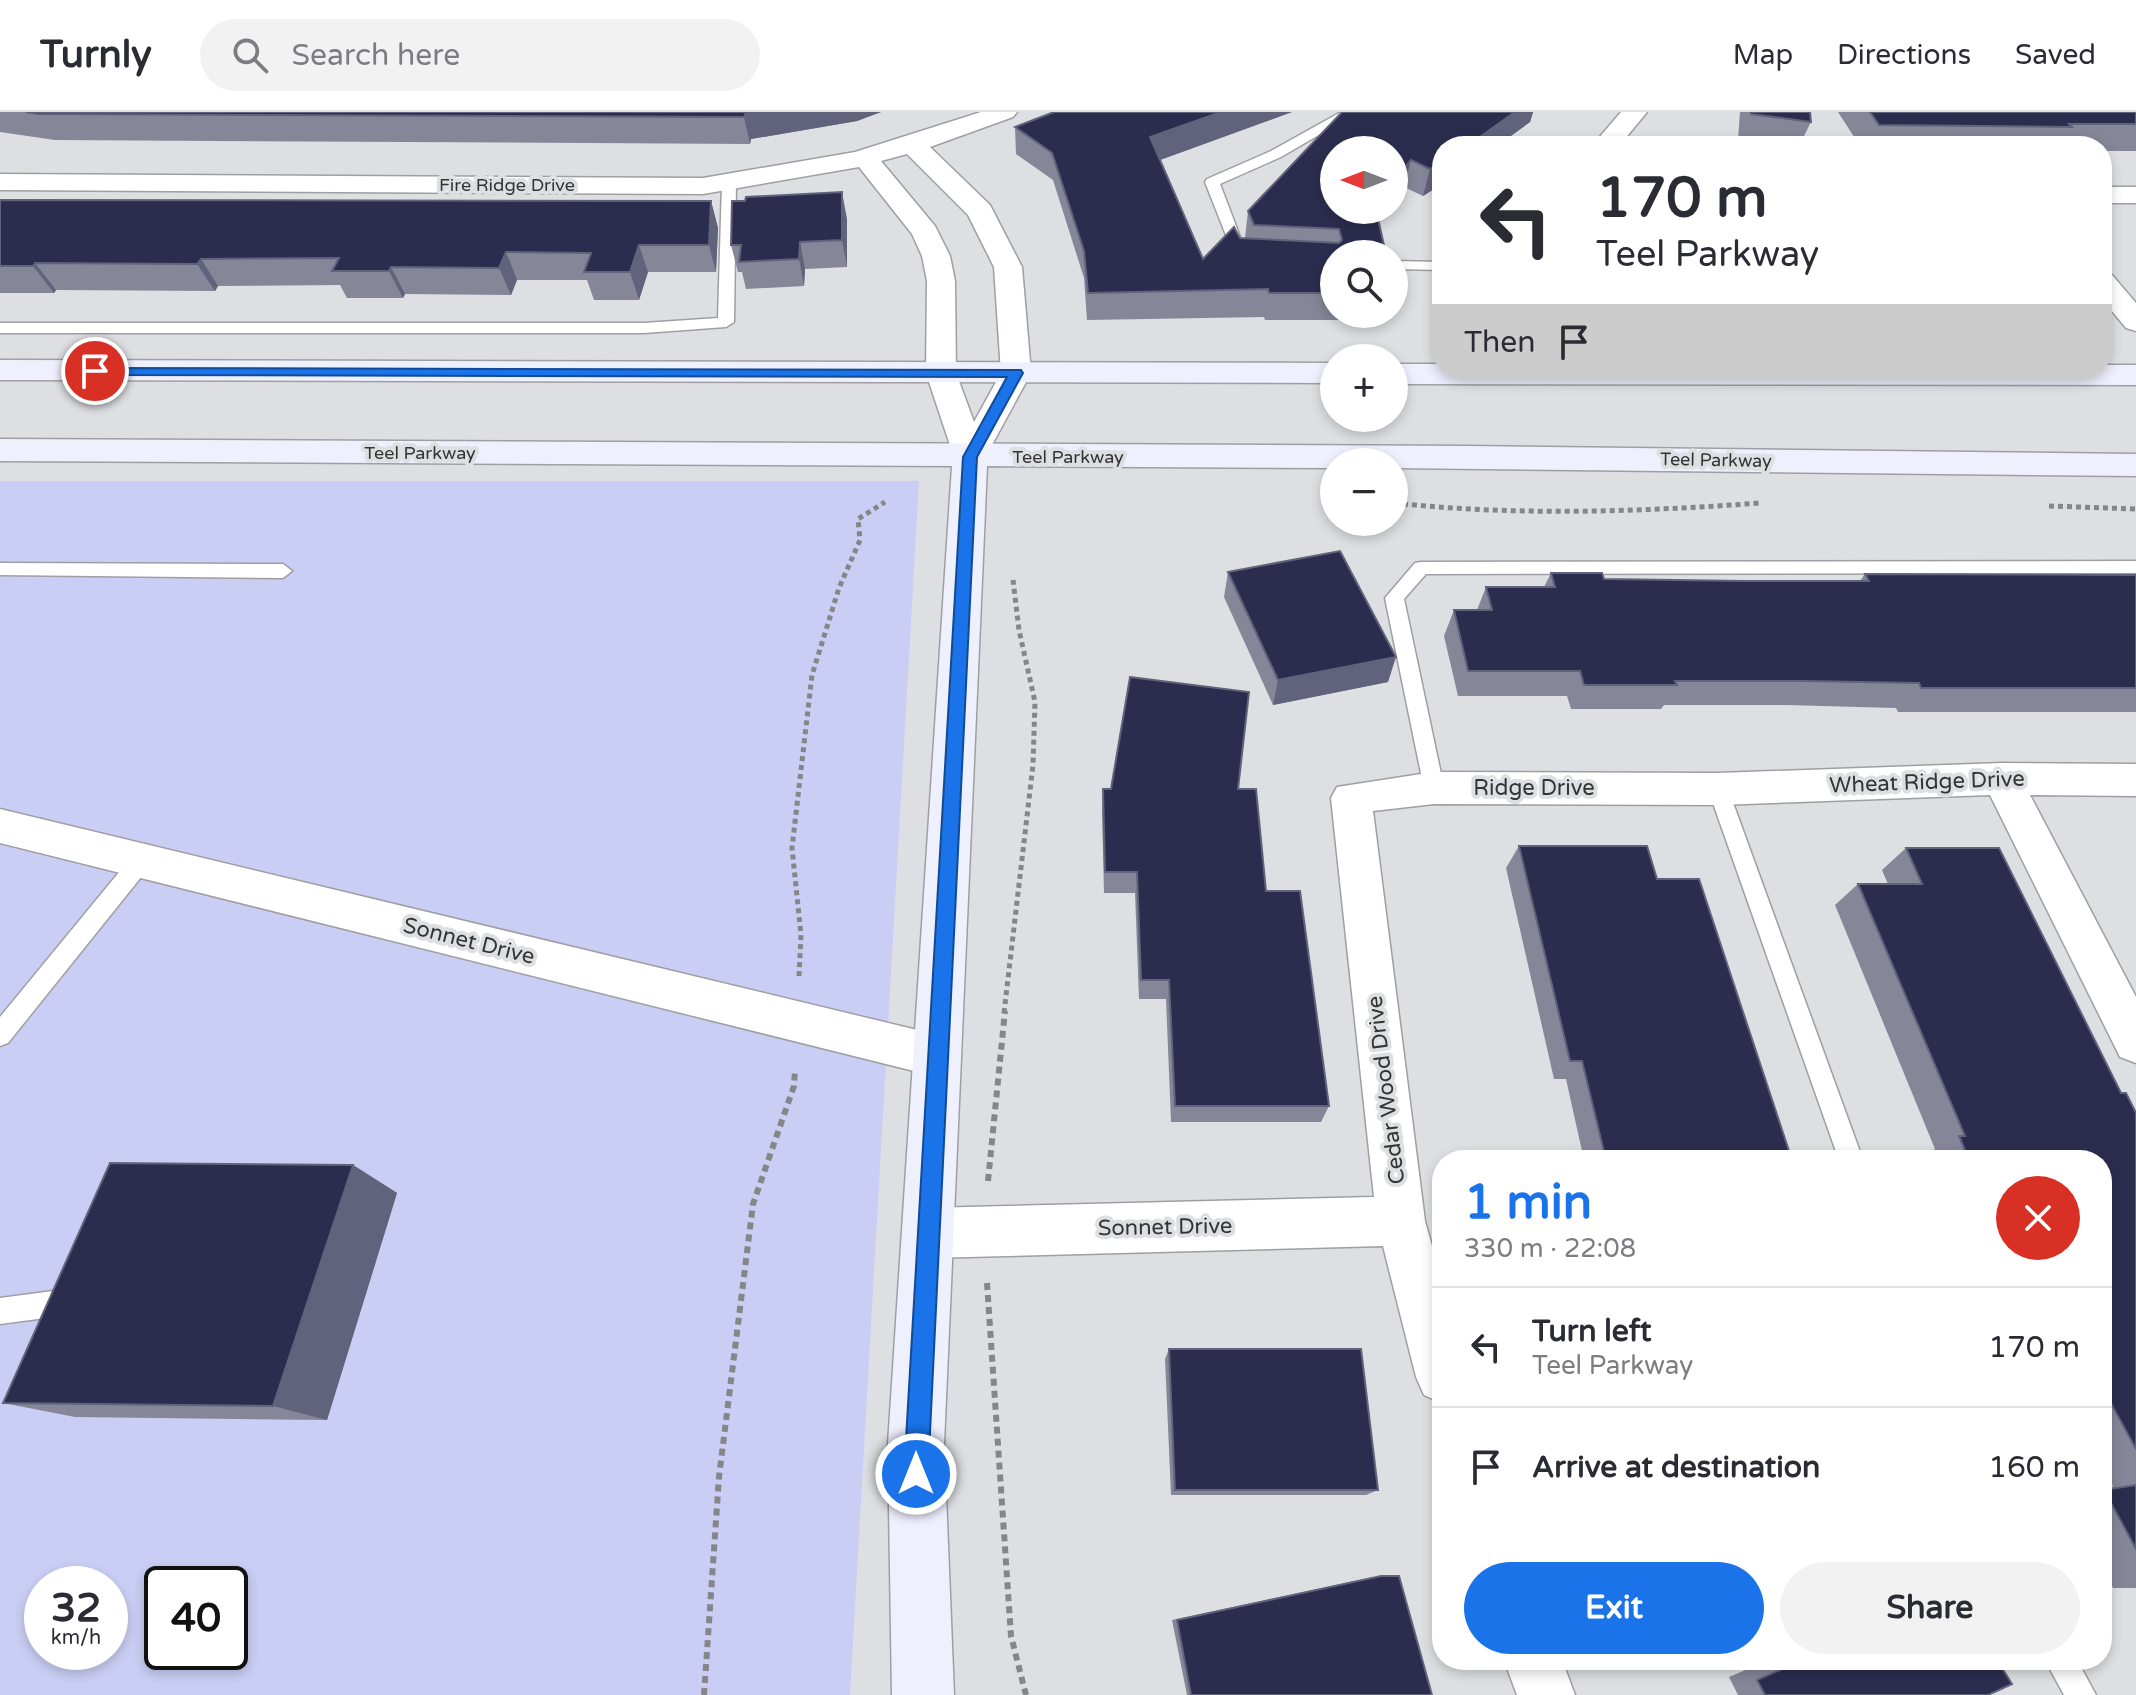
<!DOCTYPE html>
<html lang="en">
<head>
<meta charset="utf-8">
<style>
	body { margin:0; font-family:"Varela Round",sans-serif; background:#f2f2f3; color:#2b2b33; height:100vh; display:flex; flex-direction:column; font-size:30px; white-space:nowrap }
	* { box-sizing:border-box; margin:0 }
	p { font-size:26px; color:#7c7c81 }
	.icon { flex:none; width:44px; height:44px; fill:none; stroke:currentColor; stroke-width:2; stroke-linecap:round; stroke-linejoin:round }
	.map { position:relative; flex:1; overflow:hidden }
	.sheet { position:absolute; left:1432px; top:1038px; width:680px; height:520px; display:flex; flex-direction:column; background:#fff; border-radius:32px; box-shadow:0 4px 12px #0003 }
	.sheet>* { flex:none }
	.banner { position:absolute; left:1432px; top:24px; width:680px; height:244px; border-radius:32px; box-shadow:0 4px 12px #0003; background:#fff; color:#2b2b33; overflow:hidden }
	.needle { width:52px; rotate:270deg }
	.buttons { position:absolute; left:1320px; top:24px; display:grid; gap:16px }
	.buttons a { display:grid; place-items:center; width:88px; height:88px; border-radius:50%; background:#fff; box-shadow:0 4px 12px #0003; font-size:40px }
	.speed { position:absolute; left:24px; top:1454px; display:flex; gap:16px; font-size:40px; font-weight:700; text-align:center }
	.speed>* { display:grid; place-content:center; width:104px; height:104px; border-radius:50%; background:#fff; box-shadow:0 4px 12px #0003; line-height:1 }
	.speed small { font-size:20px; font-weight:400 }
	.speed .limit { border:4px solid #111; border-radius:12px; background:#fff; color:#111 }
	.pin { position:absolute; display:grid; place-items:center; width:68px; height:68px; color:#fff; margin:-34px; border:4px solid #fff; border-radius:50%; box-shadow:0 2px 8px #0007 }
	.me { position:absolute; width:88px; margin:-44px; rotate:0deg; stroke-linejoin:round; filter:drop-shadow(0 0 6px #0008) }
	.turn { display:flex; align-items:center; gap:28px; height:168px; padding:0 32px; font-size:36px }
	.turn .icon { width:104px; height:104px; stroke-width:2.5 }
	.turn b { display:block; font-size:56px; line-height:68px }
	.then { display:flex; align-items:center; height:76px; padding:0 32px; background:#0003; gap:16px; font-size:30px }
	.round { display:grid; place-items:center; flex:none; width:84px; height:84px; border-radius:42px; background:#f2f2f3 }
	.overview { display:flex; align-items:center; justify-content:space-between; height:136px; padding:0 32px }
	h1 { font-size:48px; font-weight:700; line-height:60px; color:#1a73e8 }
	.primary-button { display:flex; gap:16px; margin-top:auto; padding:16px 32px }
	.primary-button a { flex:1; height:92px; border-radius:48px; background:#1a73e8; color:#fff; font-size:32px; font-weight:700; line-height:92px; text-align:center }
	.primary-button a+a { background:#f2f2f3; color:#2b2b33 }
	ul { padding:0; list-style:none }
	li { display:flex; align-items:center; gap:24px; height:120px; padding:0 32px; border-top:2px solid #e1e1e2 }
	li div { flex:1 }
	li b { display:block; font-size:30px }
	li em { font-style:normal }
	header { display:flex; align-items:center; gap:48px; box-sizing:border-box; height:112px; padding:0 40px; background:#fff; border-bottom:2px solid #e1e1e2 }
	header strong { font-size:38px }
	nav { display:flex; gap:44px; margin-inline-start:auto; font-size:28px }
	.search { width:560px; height:72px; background:#f2f2f3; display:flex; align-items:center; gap:20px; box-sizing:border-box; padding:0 28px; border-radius:44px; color:#7c7c81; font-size:30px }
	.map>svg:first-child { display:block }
	.green { fill:#cacef4; fill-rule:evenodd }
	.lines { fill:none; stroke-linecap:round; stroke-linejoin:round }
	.lane-casing { stroke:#9f9fa3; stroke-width:3 }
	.street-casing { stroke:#9f9fa3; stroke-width:3 }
	.secondary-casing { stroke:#9f9fa3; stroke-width:3 }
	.path-far1 { stroke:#868688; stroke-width:5; stroke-dasharray:5 4; stroke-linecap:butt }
	.path { stroke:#868688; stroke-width:6; stroke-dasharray:7 5; stroke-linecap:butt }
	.lane { fill:#fff; fill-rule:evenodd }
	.street { fill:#fff; fill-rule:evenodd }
	.secondary { fill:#eff0fe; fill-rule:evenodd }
	.wall { fill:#858698 }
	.shaded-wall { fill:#61627b }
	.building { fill:#2c2c4f; stroke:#61627b; stroke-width:2 }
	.route { fill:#1a73e8; stroke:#114b97; stroke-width:2 }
	.labels { text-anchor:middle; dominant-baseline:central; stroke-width:8; stroke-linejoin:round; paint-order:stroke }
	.far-street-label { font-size:18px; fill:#343435; stroke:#dedfe2 }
	.street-label { font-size:22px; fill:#343435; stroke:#dedfe2 }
</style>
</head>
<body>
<header>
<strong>Turnly</strong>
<div class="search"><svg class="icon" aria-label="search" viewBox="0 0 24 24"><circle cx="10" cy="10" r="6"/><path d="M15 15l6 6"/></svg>Search here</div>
<nav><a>Map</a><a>Directions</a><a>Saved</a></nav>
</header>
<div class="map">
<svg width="2136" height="1583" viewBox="0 0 2136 1583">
	<rect width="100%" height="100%" fill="#dedfe2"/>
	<path class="green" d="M0,369H919L850,1583H0ZM42,1472H110V1540H42ZM162,1472H230V1540H162Z"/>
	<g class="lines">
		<g class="lane-casing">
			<path id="lane" d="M1341,0H1358L1281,45L1220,72L1247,143L1235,146L1205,70L1207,67L1271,39Z
				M729,67L736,71L734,210L726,215L644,221H0V211H644L718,206L722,71Z
				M1394,149L1442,150V158L1394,157Z
				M2136,449V461L1426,462L1404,487L1444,676L1434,684L1424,676L1385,486L1415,451L1421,450Z
				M0,451L283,452L292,459L283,466L0,463Z
				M1718,669L1728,677L1863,1048H1839L1708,677Z
				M142,739L150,742L153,748L150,754L8,931L0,934V905L134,742Z
				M53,1179L83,1187L87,1196L83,1205L74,1209L53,1205L0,1212V1186Z
				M2045,1548H2077L2096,1583H2064Z"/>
		</g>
		<g class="street-casing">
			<path id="street" d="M981,0H1017L1013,5L930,35L990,93L1022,155L1031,261L981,353L970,356L959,353L954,345L926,261L927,169L922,144L912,122L859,55L703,82L0,78V62L703,66L855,40ZM907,42L968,103L994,155L1001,261L974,310L956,261L955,169L950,144L935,114L881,49Z
				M1621,0H1647L1619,34H1592Z
				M2102,75H2136V91H2102Z
				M2102,160L2112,163L2136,191V219L2126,216L2102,187Z
				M2002,651L2136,652V684L2030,683L2136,885V951L2120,945L1990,683L1718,693L1434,692L1373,699L1425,1109L1442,1170V1291L1424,1283L1416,1265L1383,1134L928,1146L911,1138L903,1121L911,1104L928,1096L1374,1085L1331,686L1337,675L1434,660L1718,661Z
				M0,697L938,923L954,929L961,944L954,959L938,965L0,731Z
				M1504,1548H1562L1575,1583H1517Z"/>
		</g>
		<g class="secondary-casing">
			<path id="secondary" d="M0,248L1334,251V271L0,268Z
				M1394,252H1442V258H2102V253H2136V273L1394,272Z
				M0,327L1468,334L2136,342V364L1394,356V350H1334V356L987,354L944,1332L954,1583H892L888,1332L952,354L0,349Z"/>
		</g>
		<path class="path-far1" d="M1394,391C1516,404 1637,400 1760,391
			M2049,394L2136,397
			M799,864L801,823L792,736L812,563L839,476L860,428L858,407L885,390
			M1004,901L1033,653L1035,590L1019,518L1013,468"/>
		<path class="path" d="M988,1069L1005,899
			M987,1171L1011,1524L1026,1583
			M704,1583L719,1365L753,1092L794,974L795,958"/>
		<use href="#lane" class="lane"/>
		<use href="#street" class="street"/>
		<use href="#secondary" class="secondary"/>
	</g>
	<path class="wall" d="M0,0H881L857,9L751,27L750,32L55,28L0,20Z
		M1054,0H1292L1160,48L1203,147L1234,115L1240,126H1245L1248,99L1342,0H1533L1530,10L1497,34H1442V72L1423,84L1404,75L1394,88V38H1334V98H1386L1378,108L1386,142H1334V202H1391L1389,208H1265L1264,205L1087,208L1084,166L1053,68L1016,42L1015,15Z
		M1740,0H1810L1811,10L1799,34H1778L1738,28Z
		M1838,0H2136V39H2102V34H1860Z
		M0,88L711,89L718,116L716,160H648L639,188H594L587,168H517L511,183L405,182L403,186H347L340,173L218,174L215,179L56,178L54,181H0Z
		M847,107V155L805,157L804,174L746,177L742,160H738L731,133Z
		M1228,460L1388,570L1273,593L1224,485Z
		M1551,461L1604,467L1745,469H1860L1865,462L2136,463V600H1898L1896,596L1786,593H1664L1661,597H1571L1567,584H1458L1444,524L1454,498H1477L1486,475H1544Z
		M1103,677H1238L1266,779L1329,994L1321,1010H1171L1166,887H1139L1135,781H1104L1102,700Z
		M1519,734L1657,767L1792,1048H1584L1566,967H1554L1506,756Z
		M1906,736L2121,981L2136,1001V1476H2113L2102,1454V1376L2113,1374L2102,1354V1048H1933L1930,1040L1935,1037L1835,793L1858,772H1888L1882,758Z
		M353,1053L397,1081L327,1308L75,1305L3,1291Z
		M1169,1237L1378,1378L1366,1383H1171L1165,1247Z
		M1381,1464L1432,1583H1187L1172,1508L1369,1466Z
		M1769,1548H1997L1988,1583H1738L1729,1565Z"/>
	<path class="shaded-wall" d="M745,0H881L857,9L751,27L750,32L744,5Z
		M1221,0H1292L1149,52L1150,25Z
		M1515,0H1533L1530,10L1497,34H1467Z
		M1411,48L1404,75L1394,88V68Z
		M1442,50V72L1423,84L1430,57Z
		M842,80L847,107V155L842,128Z
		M711,89L718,116L716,160L709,133Z
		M1373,98H1386L1368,119Z
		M800,130L805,157L804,174L799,147Z
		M639,133L648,160L639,188L630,160Z
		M506,140L517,168L511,183L499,156Z
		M201,147L218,174L215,179L197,152Z
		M35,151L56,178L54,181L33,154Z
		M391,155L405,182L403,186L389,159Z
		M1396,545L1388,570L1273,593L1278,568Z
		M353,1053L397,1081L327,1308L273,1294Z"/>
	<path class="building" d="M26,0H746L744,5L37,2Z
		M1054,0H1221L1150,25L1203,147L1234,115L1240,126L1339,131L1342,128L1339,117L1254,113L1248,99L1342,0H1515L1467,34H1442V50L1430,57L1411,48L1394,68V38H1334V98H1376L1386,142H1334V181H1269L1268,177L1088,181L1084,139L1052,41L1015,15Z
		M1751,0H1810L1811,10L1751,2Z
		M1870,0H2136V12H2069L2072,15L1879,13Z
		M842,80V128L800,130L799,147L739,150L741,133H731L732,89H745L746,85Z
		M0,88L711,89L709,133H639L630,160H584L591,141L506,140L499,156L391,155L389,159H332L339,146L201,147L197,152L35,151L33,154H0Z
		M1340,439L1396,545L1278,568L1228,460Z
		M1551,461H1602L1604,467L1745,469H1869L1865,462L2136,463V576H1921L1919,571L1805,569H1675L1677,573H1584L1580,559H1468L1454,498H1492L1486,475H1555Z
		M1130,565L1249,580L1238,677H1256L1266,779H1300L1329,994H1175L1169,868H1141L1137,760H1105L1103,677H1111Z
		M1519,734H1647L1657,767H1699L1792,1048H1606L1582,949H1570Z
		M1906,736H1999L2121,981H2126L2136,1001V1337L2102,1275V1048H1969L1959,1024H1965L1858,772H1922Z
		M110,1051L353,1053L273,1294L3,1291Z
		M1169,1237H1361L1378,1378H1175Z
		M2136,1373V1437L2104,1378Z
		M1381,1464H1399L1432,1583H1191L1177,1508Z
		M1803,1548H1997L2012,1572L1988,1583H1765L1757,1568Z"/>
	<path class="route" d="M90,256L1021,258L1023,261L977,345L928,1362L925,1370L916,1374L908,1370L904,1362L963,345L1007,265L95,263L88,259Z"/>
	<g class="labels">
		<g class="far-street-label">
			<text x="507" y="73">Fire Ridge Drive</text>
			<text x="420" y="341">Teel Parkway</text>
			<text x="1068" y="345">Teel Parkway</text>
			<text transform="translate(1716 348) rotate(1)">Teel Parkway</text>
		</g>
		<g class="street-label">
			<text transform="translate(1927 670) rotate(-2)">Wheat Ridge Drive</text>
			<text x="1534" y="676">Ridge Drive</text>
			<text transform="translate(469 829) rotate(14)">Sonnet Drive</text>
			<text transform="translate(1386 978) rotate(-97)">Cedar Wood Drive</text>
			<text transform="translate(1165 1115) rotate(-1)">Sonnet Drive</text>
		</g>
	</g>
</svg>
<div class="buttons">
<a><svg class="needle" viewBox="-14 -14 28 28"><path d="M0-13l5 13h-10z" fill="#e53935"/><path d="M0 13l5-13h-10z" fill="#7c7c81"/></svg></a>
<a><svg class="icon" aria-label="search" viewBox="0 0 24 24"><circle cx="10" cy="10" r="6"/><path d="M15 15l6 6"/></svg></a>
<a>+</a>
<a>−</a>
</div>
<div class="speed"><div>32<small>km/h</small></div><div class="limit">40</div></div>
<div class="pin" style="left:95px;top:259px;background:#d93025"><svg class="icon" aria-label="arrive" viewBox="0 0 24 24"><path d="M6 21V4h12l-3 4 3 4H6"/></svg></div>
<svg class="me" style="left:916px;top:1362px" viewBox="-20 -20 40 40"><circle r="17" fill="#1a73e8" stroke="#fff" stroke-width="3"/><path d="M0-11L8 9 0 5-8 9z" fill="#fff"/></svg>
<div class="banner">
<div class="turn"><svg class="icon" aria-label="left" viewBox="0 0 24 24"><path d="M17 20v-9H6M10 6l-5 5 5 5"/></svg><div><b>170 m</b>Teel Parkway</div></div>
<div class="then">Then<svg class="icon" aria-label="arrive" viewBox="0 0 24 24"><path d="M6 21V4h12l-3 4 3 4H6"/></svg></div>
</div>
<section class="sheet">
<div class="overview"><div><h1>1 min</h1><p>330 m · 22:08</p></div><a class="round" style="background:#d93025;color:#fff"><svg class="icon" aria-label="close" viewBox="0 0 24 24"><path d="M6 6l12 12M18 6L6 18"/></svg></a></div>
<ul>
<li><svg class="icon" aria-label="left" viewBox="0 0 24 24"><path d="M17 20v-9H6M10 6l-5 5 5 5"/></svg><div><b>Turn left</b><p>Teel Parkway</p></div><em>170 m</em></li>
<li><svg class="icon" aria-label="arrive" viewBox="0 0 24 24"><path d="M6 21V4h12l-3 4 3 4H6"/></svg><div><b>Arrive at destination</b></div><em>160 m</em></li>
</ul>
<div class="primary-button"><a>Exit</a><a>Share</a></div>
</section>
</div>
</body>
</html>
